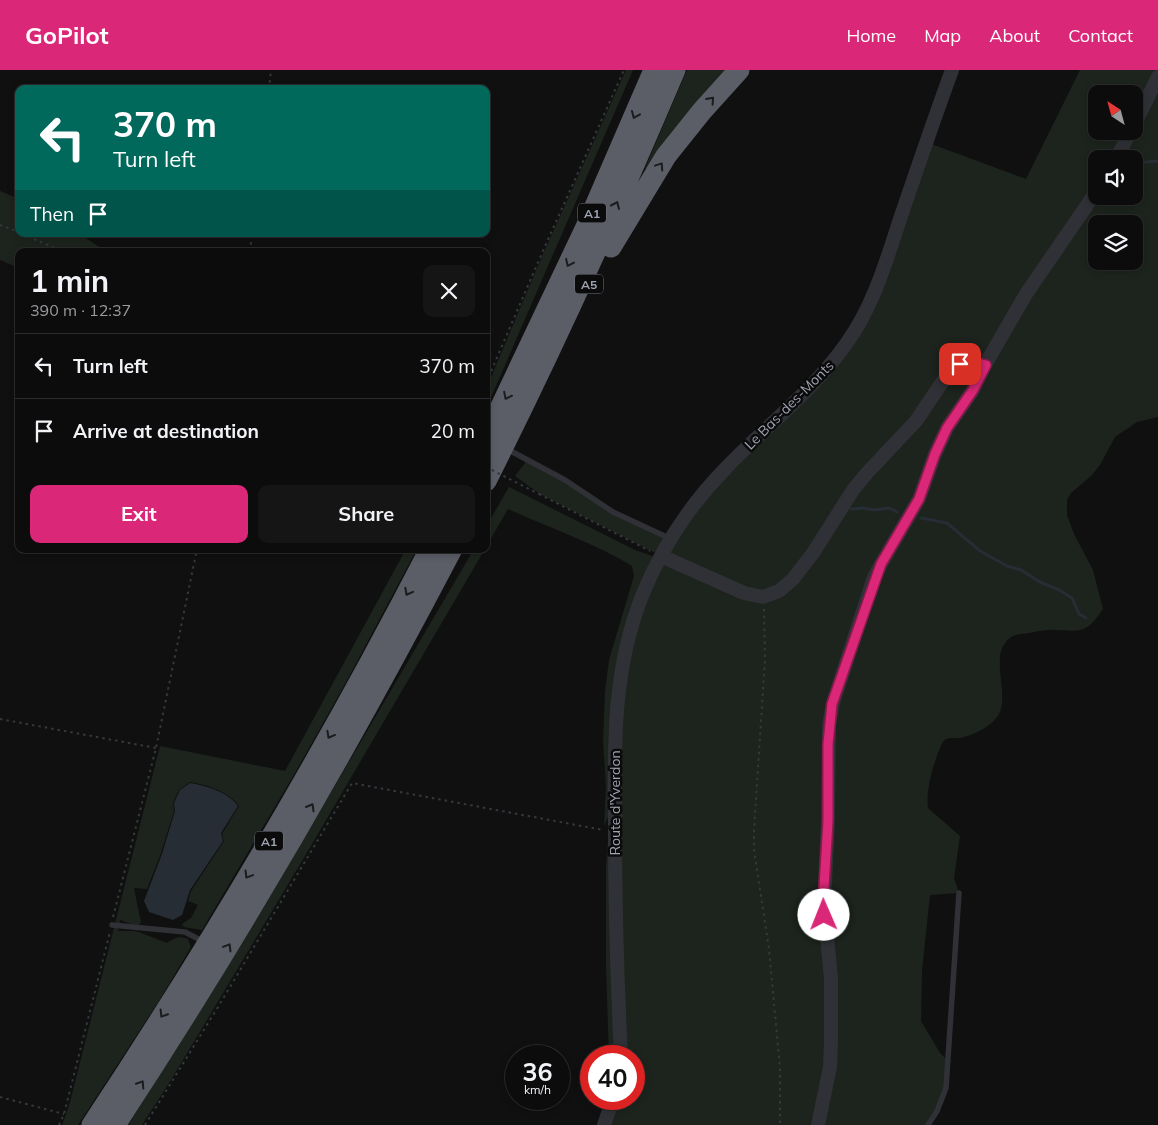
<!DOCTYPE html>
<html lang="en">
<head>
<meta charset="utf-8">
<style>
	body { margin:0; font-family:Mulish,sans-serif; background:#151516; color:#f1f3f6; height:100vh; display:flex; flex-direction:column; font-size:19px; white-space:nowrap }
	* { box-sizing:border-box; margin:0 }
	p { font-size:16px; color:#9a9b9d }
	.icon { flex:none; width:28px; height:28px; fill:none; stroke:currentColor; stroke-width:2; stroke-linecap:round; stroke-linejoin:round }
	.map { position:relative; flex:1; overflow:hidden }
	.sheet { position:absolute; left:15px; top:178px; width:475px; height:305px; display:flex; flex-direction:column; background:#0c0c0d; border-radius:10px; box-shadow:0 2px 8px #0003,0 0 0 1px #2c2c2e }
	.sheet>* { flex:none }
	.top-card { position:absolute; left:15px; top:15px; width:475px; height:152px; border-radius:10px; box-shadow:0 2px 8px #0003,0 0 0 1px #2c2c2e; background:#00695c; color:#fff; overflow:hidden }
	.needle { width:32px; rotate:324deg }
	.tools { position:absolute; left:1088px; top:15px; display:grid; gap:10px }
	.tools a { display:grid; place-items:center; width:55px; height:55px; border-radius:10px; background:#0c0c0d; box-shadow:0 2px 8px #0003,0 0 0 1px #2c2c2e; font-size:25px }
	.speed { position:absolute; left:505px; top:975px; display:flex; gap:10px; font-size:25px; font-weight:700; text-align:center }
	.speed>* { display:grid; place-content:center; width:65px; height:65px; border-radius:50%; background:#0c0c0d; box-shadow:0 2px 8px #0003,0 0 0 1px #2c2c2e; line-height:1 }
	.speed small { font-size:12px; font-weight:400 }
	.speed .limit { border:8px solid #d22; background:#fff; color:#111 }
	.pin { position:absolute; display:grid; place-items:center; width:42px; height:42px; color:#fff; margin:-21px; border-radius:10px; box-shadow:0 2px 8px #0006 }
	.me { position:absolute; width:55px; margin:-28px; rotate:359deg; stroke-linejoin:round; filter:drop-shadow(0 0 4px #0008) }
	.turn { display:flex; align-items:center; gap:18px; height:105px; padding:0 15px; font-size:22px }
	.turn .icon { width:65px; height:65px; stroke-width:2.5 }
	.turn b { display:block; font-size:35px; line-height:42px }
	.then { display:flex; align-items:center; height:48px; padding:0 15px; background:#0003; gap:10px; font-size:19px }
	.round { display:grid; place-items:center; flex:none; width:52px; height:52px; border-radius:10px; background:#151516 }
	.head { display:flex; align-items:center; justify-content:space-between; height:85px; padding:0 15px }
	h1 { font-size:30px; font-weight:700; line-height:38px }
	.button { display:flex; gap:10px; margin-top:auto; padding:10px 15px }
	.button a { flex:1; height:58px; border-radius:10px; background:#db2777; color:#fff; font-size:20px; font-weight:700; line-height:58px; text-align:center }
	.button a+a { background:#151516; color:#f1f3f6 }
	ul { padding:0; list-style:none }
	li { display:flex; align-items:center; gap:15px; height:65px; padding:0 15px; border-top:1px solid #2c2c2e }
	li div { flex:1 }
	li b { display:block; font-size:19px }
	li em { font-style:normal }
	header { display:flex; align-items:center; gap:30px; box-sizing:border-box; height:70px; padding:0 25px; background:#db2777; color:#fff }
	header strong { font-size:24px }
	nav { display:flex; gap:28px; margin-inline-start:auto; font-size:18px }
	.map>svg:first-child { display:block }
	.green { fill:#1c241d; fill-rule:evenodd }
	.water { fill:#262d35 }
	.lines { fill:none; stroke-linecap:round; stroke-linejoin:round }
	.stream { stroke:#262d35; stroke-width:3 }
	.path { stroke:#36383d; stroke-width:2; stroke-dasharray:2.5 4; stroke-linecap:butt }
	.service { stroke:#303136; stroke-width:5.5 }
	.tertiary { stroke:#303136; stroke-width:14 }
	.motorway { stroke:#5c5e67; stroke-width:21 }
	.path-bridge { stroke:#36383d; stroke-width:2; stroke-dasharray:2.5 4; stroke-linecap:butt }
	.oneway { stroke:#1b1c1e }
	.route-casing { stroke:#8e194d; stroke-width:12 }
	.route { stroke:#db2777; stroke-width:9 }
	.labels { text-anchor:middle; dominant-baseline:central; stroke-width:5; stroke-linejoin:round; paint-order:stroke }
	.shield { fill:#0b0b0c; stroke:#737680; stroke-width:1 }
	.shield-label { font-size:12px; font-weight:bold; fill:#a0a4b2 }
	.street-label { font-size:14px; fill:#a0a4b2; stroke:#0b0b0c }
</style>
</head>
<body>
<header>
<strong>GoPilot</strong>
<nav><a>Home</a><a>Map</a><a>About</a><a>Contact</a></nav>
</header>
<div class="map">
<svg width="1158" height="1055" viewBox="0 0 1158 1055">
	<rect width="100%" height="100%" fill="#101011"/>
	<path class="green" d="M626,0H633L486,339V319L543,184Z
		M687,0H730L649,101L645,98Z
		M1080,0H1158V347L1137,352L1115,367L1100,395L1091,406L1071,423L1067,430V445L1074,464L1093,500L1103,539C1086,564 1082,561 1055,560C1046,559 1037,562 1029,563C1023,564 1015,564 1010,568C988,584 1010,623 999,644C993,656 973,665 961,668C955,669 947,666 943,672C941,674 940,680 938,683C932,700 926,719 928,738L960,766L954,808L959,823L930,825L922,901L921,951L940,983L948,991L946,1018L927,1055H606L615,1029H634V986H623L620,608L661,486L540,424L515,406L528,389L604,437L671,468L848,272L926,72L1026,109ZM1096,24H1134V61H1096ZM1096,89H1134V126H1096ZM1096,154H1134V191H1096Z
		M0,121L19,129V164H79L106,181H19V198L0,190Z
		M509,417L635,480L655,487L638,527L609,746L604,755L606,717L603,671L605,622L609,590L634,506L632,496C593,472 549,458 508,439L486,477V457Z
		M406,479H417L345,614L295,703L202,860L184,857L182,854L191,848L198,835L188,831L191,821L224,771L222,764L239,736C228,721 207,715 190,712L179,720L173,733L174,741L161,783L147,819L134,818L141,853L137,856L120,850L118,861H136L167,873C175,867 179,866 188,869L191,877L159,931L78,1055H62L69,1036L160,676L285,701Z
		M474,479H485L305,786L171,1010L142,1055H128L252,857Z
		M608,770H610L619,986H609L606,897V796Z"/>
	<path class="water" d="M190,713C207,716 228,722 238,736L221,763L223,771L190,820L182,845L173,850L149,842L144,831L162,784L175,741L174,733L180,720Z"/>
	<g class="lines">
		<path class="stream" d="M1134,93L1158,91
			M851,439L864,438L874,440L889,438L897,442
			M921,448L947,453L980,481L1007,496L1021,500L1040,512L1059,520L1072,528L1079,544L1086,548"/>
		<path class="path" d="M269,19L271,0
			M0,155L19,162
			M22,164L62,181
			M250,181L252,164
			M486,313L542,183L624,0
			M539,424L650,481
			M764,539L765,590L754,760V780L769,879L780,998V1055
			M0,649L156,678
			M113,847L156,678L197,479
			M0,1027L64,1044
			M59,1055L64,1044L110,862
			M145,1055L218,937L352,713L603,760"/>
		<path class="service" d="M507,379L565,410L613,442L671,469
			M112,855L185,862L204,872
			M928,1055L937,1041L946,1018L959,823"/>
		<path class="tertiary" d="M1134,55L1158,7
			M1116,89L1131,61
			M661,486L744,523L763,527L779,521L793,509L813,483L853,420L867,403L916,351L949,302C961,290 970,291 985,295
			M621,986C617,908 615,830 615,752C614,675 613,599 642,526C661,479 690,435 725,399C765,357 812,322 846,274C873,237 886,192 900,149C917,99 934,49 952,0
			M604,1055L613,1029
			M818,1055L830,997L831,971V909L824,834L828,751L829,655L833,633L874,507L881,494L919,429L935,384L947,358L973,320L985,295L1026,224L1096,122"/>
		<path class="motorway" d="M611,177L666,86L702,41L739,0
			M486,368L587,155L654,0
			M486,411C554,276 616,139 675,0
			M92,1055C215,869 328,677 430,479
			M115,1055C237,869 349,676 452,479"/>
		<path class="path-bridge" d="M486,397L539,424"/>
	</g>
	<defs><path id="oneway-chevron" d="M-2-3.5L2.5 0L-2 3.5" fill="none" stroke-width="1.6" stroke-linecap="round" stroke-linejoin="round" transform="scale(1.25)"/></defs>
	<g class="oneway">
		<use href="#oneway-chevron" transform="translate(711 30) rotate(-48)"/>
		<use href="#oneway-chevron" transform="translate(635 45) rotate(113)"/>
		<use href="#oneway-chevron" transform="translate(660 96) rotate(-56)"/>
		<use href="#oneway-chevron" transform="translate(616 135) rotate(-66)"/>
		<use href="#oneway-chevron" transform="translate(569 193) rotate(115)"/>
		<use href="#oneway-chevron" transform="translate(507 326) rotate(116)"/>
		<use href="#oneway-chevron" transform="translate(408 522) rotate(118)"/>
		<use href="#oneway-chevron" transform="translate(330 665) rotate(119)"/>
		<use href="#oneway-chevron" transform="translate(311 737) rotate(-60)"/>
		<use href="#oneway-chevron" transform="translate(248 805) rotate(121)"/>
		<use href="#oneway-chevron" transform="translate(228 877) rotate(-59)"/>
		<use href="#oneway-chevron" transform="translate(163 944) rotate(122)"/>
		<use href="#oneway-chevron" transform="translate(141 1014) rotate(-57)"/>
	</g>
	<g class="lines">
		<g class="route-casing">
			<path id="route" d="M824,845V817L828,751V674L832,634L881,494L919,429L935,384L947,358L973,320L986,295L970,291L960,294"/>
		</g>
		<use href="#route" class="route"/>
	</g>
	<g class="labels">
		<g class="shield">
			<rect x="578" y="133.5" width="28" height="19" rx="4"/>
			<rect x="575" y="204.5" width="28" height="19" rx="4"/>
			<rect x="255" y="761.5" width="28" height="19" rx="4"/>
		</g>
		<g class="shield-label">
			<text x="592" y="143">A1</text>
			<text x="589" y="214">A5</text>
			<text x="269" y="771">A1</text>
		</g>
		<g class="street-label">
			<text transform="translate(789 335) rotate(-45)">Le Bas-des-Monts</text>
			<text transform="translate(615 733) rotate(-90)">Route d'Yverdon</text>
		</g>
	</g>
</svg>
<div class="tools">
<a><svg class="needle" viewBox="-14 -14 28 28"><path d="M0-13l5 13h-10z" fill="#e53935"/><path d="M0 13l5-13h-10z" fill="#9a9b9d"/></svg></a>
<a><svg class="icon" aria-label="sound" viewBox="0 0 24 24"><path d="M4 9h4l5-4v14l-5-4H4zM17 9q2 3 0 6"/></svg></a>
<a><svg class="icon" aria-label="layers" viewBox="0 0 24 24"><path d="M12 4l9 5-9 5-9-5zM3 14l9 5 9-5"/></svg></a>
</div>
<div class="speed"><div>36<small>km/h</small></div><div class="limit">40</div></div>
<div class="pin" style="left:960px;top:294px;background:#d93025"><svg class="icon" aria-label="arrive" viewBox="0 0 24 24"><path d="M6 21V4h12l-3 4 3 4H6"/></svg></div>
<svg class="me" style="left:824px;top:845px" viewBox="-20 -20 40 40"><circle r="19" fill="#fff"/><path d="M0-13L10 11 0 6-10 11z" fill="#db2777"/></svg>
<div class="top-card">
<div class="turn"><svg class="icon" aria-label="left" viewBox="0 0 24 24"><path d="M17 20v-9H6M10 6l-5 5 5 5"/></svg><div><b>370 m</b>Turn left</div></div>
<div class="then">Then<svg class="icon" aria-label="arrive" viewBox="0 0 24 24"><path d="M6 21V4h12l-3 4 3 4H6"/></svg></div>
</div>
<section class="sheet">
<div class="head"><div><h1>1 min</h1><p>390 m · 12:37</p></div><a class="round"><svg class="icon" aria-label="close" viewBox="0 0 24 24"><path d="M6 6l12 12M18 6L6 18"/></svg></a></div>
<ul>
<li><svg class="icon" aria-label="left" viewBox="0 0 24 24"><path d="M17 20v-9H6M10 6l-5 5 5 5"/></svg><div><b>Turn left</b></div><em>370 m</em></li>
<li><svg class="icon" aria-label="arrive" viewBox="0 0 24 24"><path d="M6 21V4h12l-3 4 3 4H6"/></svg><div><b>Arrive at destination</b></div><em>20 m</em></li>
</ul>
<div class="button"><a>Exit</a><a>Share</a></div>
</section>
</div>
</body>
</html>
